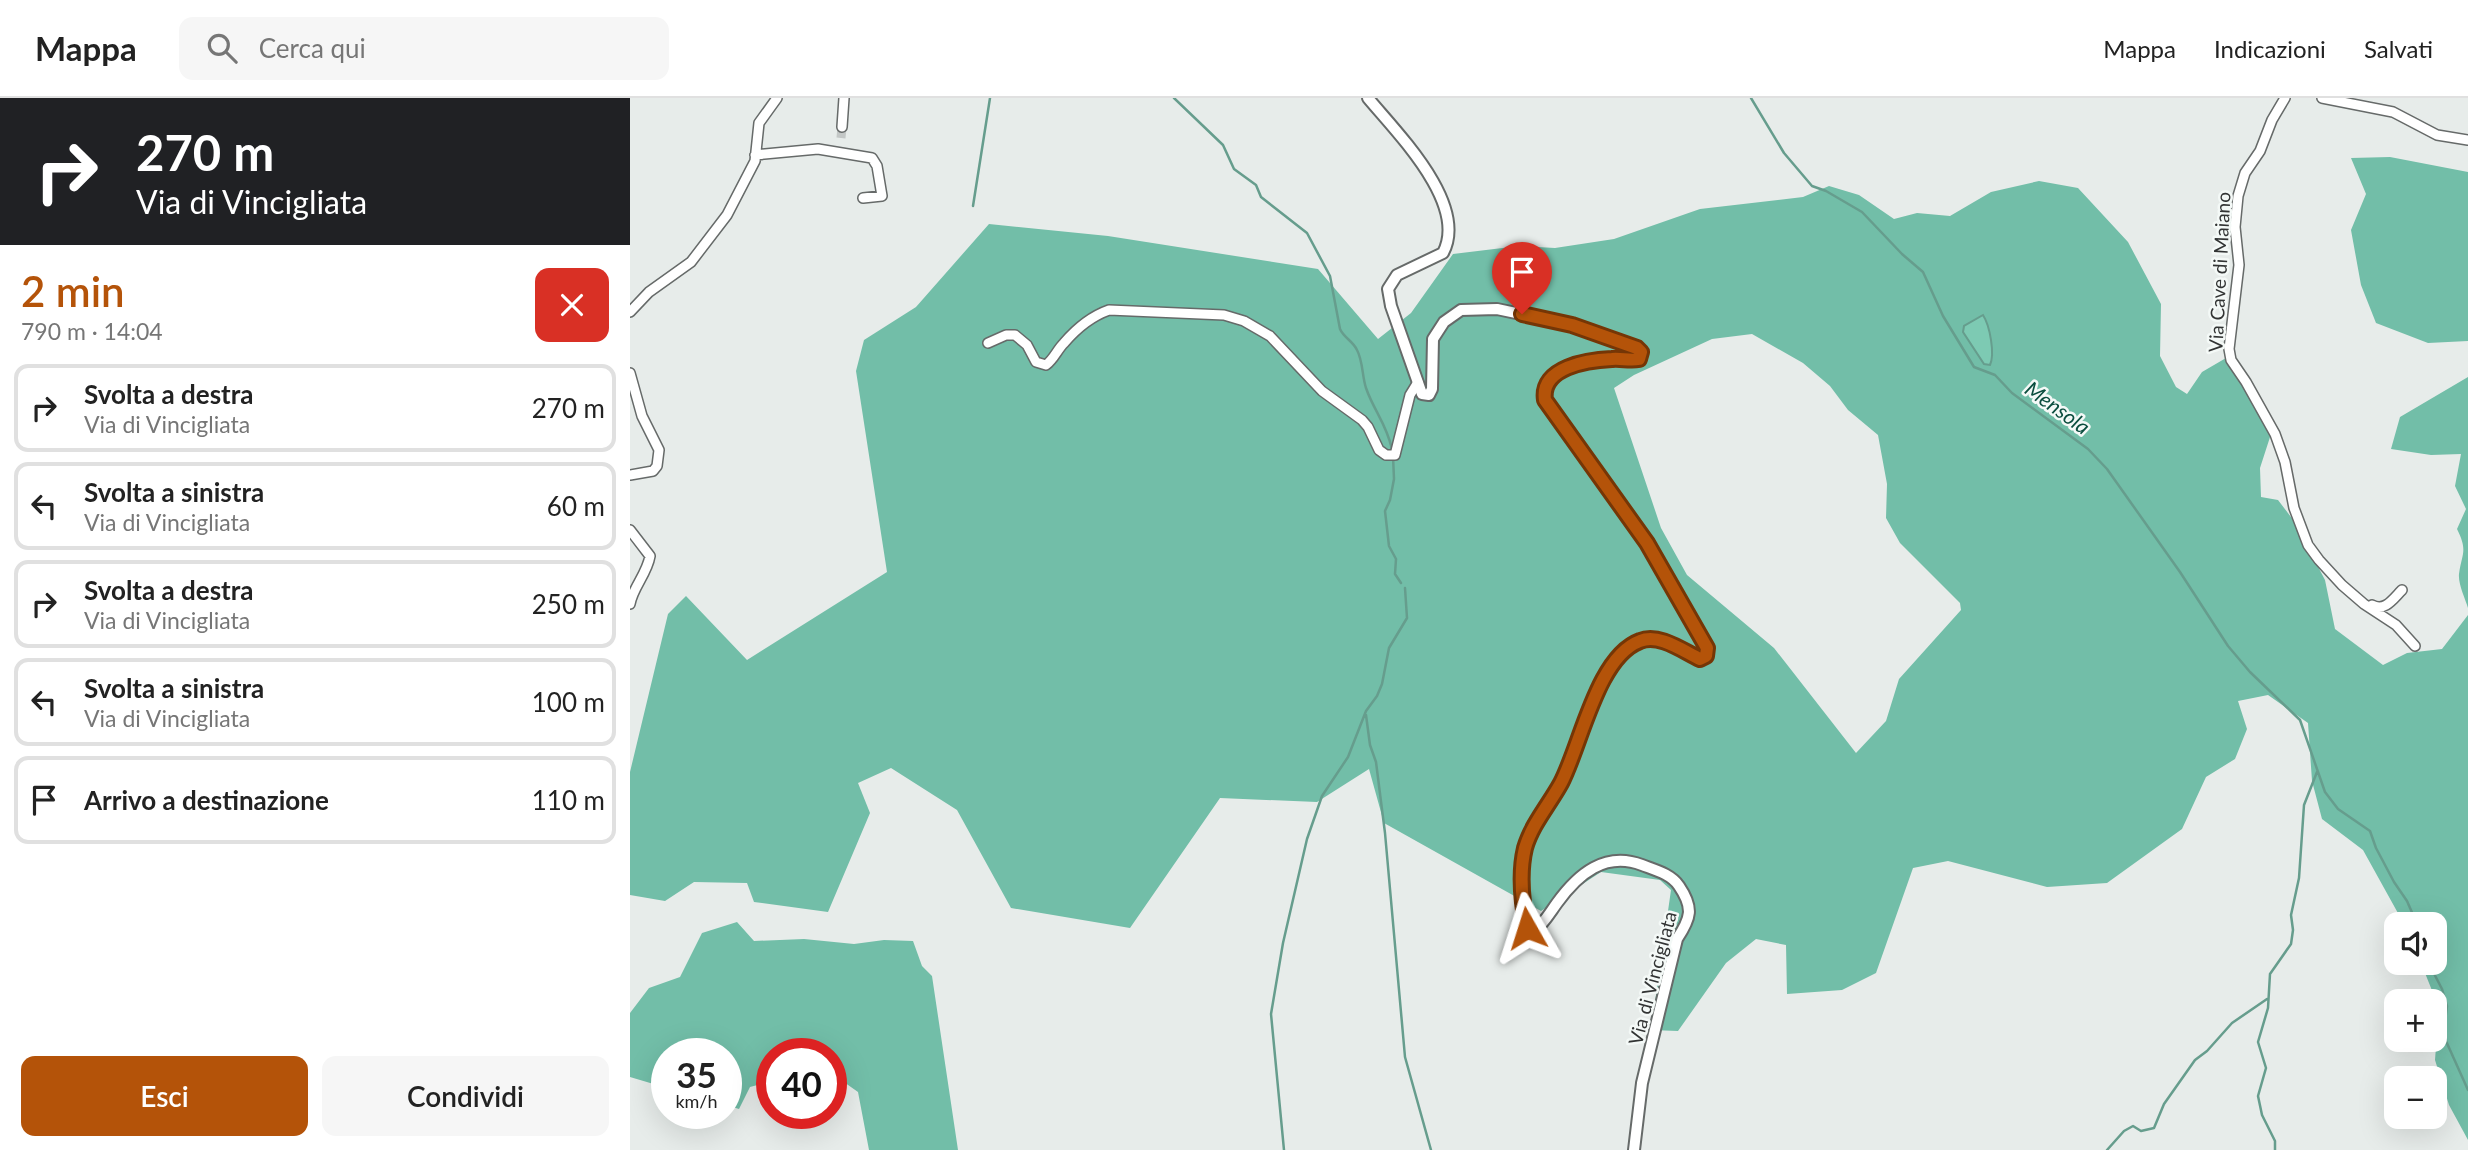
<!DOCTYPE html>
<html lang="it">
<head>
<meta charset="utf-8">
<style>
	body { margin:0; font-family:Lato,sans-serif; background:#f6f6f6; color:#222; height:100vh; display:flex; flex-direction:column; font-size:26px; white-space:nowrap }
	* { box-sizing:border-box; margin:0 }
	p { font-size:23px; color:#767676 }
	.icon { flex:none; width:38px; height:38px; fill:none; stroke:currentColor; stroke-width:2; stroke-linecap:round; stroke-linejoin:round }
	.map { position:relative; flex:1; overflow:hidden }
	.side { display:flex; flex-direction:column; background:#fff; width:630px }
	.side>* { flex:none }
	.hud { background:#202124; color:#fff; overflow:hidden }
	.fabs { position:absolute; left:1754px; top:814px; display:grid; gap:14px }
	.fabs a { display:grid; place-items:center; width:63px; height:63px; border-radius:14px; background:#fff; box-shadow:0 7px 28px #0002; font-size:35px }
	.speed { position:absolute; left:21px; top:940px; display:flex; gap:14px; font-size:35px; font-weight:700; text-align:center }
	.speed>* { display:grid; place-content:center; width:91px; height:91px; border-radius:50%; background:#fff; box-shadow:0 7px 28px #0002; line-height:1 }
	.speed small { font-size:18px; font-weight:400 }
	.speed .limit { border:10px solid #d22; background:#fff; color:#111 }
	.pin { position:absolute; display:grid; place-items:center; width:60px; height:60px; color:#fff; margin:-72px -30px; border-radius:50% 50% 50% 0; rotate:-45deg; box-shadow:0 0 7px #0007 }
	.pin .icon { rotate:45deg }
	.me { position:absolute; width:77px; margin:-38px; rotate:354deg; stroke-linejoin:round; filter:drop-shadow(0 0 5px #0008) }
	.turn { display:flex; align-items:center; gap:24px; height:147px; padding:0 21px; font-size:32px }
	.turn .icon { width:91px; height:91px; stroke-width:2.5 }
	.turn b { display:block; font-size:49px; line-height:60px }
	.round { display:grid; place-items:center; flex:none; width:74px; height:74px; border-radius:14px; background:#f6f6f6 }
	.head { display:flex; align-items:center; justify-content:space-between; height:119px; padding:0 21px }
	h1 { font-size:42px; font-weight:600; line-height:52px; color:#b45309 }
	.primary-button { display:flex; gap:14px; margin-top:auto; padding:14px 21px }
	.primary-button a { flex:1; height:80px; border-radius:14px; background:#b45309; color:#fff; font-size:28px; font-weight:600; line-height:80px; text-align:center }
	.primary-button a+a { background:#f6f6f6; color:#222 }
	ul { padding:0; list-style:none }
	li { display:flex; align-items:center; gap:21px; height:88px; margin:0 14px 10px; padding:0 7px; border:4px solid #e0e0e0; border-radius:14px }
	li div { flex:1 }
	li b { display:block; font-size:26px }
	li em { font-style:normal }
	header { display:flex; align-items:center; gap:42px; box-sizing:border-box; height:98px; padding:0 35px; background:#fff; border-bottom:2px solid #e0e0e0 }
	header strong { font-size:33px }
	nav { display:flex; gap:38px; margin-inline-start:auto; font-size:24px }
	.search { width:490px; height:63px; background:#f6f6f6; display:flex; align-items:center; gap:18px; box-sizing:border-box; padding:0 24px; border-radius:14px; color:#767676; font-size:26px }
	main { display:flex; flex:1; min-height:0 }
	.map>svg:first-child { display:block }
	.forest { fill:#72bea8; fill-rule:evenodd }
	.water { fill:#7dcab3; stroke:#669d8d; stroke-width:2 }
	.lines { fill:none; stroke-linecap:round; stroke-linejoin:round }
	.stream { stroke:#669d8d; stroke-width:2.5 }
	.minor-tunnel { stroke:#c3c7c6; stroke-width:9; stroke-dasharray:9 4.5; stroke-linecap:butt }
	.minor-casing { stroke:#666a69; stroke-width:12 }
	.tertiary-casing { stroke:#666a69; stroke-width:14 }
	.minor { stroke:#fff; stroke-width:9 }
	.tertiary { stroke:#fff; stroke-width:10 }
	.route-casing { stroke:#753606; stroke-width:18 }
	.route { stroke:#b45309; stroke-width:12 }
	.labels { text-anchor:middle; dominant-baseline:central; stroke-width:5; stroke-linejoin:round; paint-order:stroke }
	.street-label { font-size:19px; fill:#323434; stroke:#f4f9f7 }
	.water-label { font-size:21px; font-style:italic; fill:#0b4e3f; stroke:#f4f9f7 }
</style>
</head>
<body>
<header>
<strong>Mappa</strong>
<div class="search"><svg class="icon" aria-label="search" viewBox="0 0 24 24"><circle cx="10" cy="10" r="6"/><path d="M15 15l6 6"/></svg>Cerca qui</div>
<nav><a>Mappa</a><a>Indicazioni</a><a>Salvati</a></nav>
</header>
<main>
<section class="side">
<div class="hud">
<div class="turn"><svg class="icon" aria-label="right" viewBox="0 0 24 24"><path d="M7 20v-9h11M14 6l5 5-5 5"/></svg><div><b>270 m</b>Via di Vincigliata</div></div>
</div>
<div class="head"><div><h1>2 min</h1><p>790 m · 14:04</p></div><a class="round" style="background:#d93025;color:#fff"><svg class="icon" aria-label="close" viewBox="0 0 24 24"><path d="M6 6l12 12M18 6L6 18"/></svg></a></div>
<ul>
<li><svg class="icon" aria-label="right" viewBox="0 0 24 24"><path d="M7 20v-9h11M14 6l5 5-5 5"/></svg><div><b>Svolta a destra</b><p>Via di Vincigliata</p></div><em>270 m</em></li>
<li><svg class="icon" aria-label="left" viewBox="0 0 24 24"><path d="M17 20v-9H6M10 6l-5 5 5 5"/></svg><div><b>Svolta a sinistra</b><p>Via di Vincigliata</p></div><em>60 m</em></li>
<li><svg class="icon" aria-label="right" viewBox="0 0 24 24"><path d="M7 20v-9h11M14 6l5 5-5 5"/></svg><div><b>Svolta a destra</b><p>Via di Vincigliata</p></div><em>250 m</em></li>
<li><svg class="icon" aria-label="left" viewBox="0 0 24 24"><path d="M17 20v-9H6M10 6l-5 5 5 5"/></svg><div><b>Svolta a sinistra</b><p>Via di Vincigliata</p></div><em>100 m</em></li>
<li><svg class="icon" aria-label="arrive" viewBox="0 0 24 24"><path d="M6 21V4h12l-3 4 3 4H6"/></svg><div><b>Arrivo a destinazione</b></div><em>110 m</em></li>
</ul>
<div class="primary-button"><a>Esci</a><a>Condividi</a></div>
</section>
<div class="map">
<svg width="1838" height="1052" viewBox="0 0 1838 1052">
	<rect width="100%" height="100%" fill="#e7ecea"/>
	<path class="forest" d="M1760,59L1838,74V243L1798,245L1746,225L1731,187L1721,132L1736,96L1721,60Z
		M1409,83L1448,90L1498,144L1531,206L1530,258L1546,289L1557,296L1572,274L1596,260L1641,336L1630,370L1631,399L1648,402L1664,423L1695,482L1705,531L1753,567L1777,555L1812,551L1838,517V1042L1819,1007L1805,962L1809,910L1791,865L1804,864V826H1774L1733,752L1692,721L1682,683L1678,625L1638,597L1608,603L1617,631L1605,661L1576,679L1552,731L1477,785L1417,789L1318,763L1283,770L1246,875L1212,892L1157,896L1156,847L1126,841L1096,865L1048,933L1021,932L1041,792L1030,782L971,774L911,813L754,725L739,671L687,704L590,700L500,830L381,810L327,712L261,670L228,685L240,715L198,814L124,804L117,785L64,784L35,803L0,797V674L38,516L56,498L117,562L257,474L226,273L234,242L286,209L359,126L478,138L688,171L748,241L781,215L823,156L889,148L925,150L984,141L1070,111L1173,99L1199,88L1229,97L1264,121L1287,115L1320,118L1361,94ZM1122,236L1173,265L1200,288L1218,312L1248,337L1257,386L1256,420L1270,445L1330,505L1331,512L1269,581L1256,623L1226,655L1144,550L1057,477L1031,430L984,290L1004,277L1082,241Z
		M1838,279V510C1835,500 1828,486 1829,476C1832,455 1838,453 1827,431L1836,411L1825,388L1831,356L1801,357L1761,351L1770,319Z
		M107,824L124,843L174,841L224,846L254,842L283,843L292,868L302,878L328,1052H239L228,994L211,982L201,980V956H142V983L120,989L109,1011L96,1007V956H37V990L0,979V915L19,890L50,879L72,835Z"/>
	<path class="water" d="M1353,217C1360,228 1365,256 1360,267L1354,266L1333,234L1334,228Z"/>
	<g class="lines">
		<path class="stream" d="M544,0L593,47L604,71L626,87L631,99L677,135L700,178L710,231C714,240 723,243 727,252C733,263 732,278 736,290C744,313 756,325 762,351
			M1121,0L1154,55L1182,88L1196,93L1232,114L1272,156L1293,174L1313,218L1344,269L1365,277L1382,295L1458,351L1477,371L1550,474L1598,548L1620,574L1670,622L1695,694L1708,711L1740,733L1746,750L1764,784L1777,803L1787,826
			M343,108L360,0
			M763,358L764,381L760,402L755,413L759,448L766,461L765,476L771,485
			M736,617L740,647L746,664L755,735L775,959L801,1052
			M1798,864L1812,891L1817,908L1815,923L1816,943L1838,992
			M654,1052L641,916L653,845L677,741L692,698L718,659L736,613L747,598L752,586L759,550L777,520L775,490
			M1477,1052L1494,1033L1503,1028L1511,1033L1524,1030L1534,1006L1565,962L1577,953L1602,925L1637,901
			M1645,1052V1043L1632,1017L1628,998L1636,970L1628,944L1638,910L1640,876L1661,846L1663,832L1661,817L1669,780L1674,707L1687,674"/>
		<path class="minor-tunnel" d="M211,40L212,29"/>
		<g class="minor-casing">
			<path id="minor" d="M1655,0L1642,22L1630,53L1615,75L1608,98L1605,129L1609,167L1599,251L1601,262L1616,284L1645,336L1655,364L1664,410L1678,447L1689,462L1712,487L1734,506L1766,527L1785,548
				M1692,0L1763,14L1807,37L1838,42
				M212,29L214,0
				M125,57L188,51L242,60L247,68L252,98L233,100
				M0,214L19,194L61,164L97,117L125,63L129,25L147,0
				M358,245L376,237H385L397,247L406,264L416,267C424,261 427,252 434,245C446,231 462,218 479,212L594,217L614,223L640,238L692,293L732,322L738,329L749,352L756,357H765L780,297L788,284
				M0,275L12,318L29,352L27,368L23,373L0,377
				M0,432L20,458C17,476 3,489 0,506
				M1742,507C1755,514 1763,501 1772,492"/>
		</g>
		<g class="tertiary-casing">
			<path id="tertiary" d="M738,0C767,35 839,106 813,155L767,177L758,191L761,208L792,296L799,297L802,291L803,241L814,224L831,212L867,211L942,227L1007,250L1011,254L1009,261C1000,263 991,260 982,261C958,262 911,269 915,302L1017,445L1077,550L1076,558L1070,561C1053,553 1029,535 1010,543C967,559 951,648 931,685C919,707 902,726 895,750C889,775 892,805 897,830L903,834C913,827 919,816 927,805C948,776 975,753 1012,767C1025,772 1041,776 1049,788C1064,810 1061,820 1047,841L1012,985L1004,1052"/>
		</g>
		<use href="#minor" class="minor"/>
		<use href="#tertiary" class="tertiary"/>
	</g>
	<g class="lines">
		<g class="route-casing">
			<path id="route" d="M892,216L942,227L1007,250L1011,254L1009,261C1000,263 991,260 982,261C958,262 910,269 915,302L1017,445L1077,550L1076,558L1070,561C1053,553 1029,535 1010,543C967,559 951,647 931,685C919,707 902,726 895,750C889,775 892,805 897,830"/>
		</g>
		<use href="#route" class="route"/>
	</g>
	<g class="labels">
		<g class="street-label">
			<text transform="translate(1589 174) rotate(-87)">Via Cave di Maiano</text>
			<text transform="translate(1022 880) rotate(-75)">Via di Vincigliata</text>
		</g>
		<g class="water-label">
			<text transform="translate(1428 309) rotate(36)">Mensola</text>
		</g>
	</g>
</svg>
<div class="fabs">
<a><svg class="icon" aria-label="sound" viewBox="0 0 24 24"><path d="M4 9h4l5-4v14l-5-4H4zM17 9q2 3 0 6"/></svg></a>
<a>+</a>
<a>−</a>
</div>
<div class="speed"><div>35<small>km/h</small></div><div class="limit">40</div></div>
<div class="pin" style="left:892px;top:216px;background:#d93025"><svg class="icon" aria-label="arrive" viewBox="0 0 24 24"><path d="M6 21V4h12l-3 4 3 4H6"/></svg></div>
<svg class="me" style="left:897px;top:830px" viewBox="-20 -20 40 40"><path d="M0-17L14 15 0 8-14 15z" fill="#b45309" stroke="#fff" stroke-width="4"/></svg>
</div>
</main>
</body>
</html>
